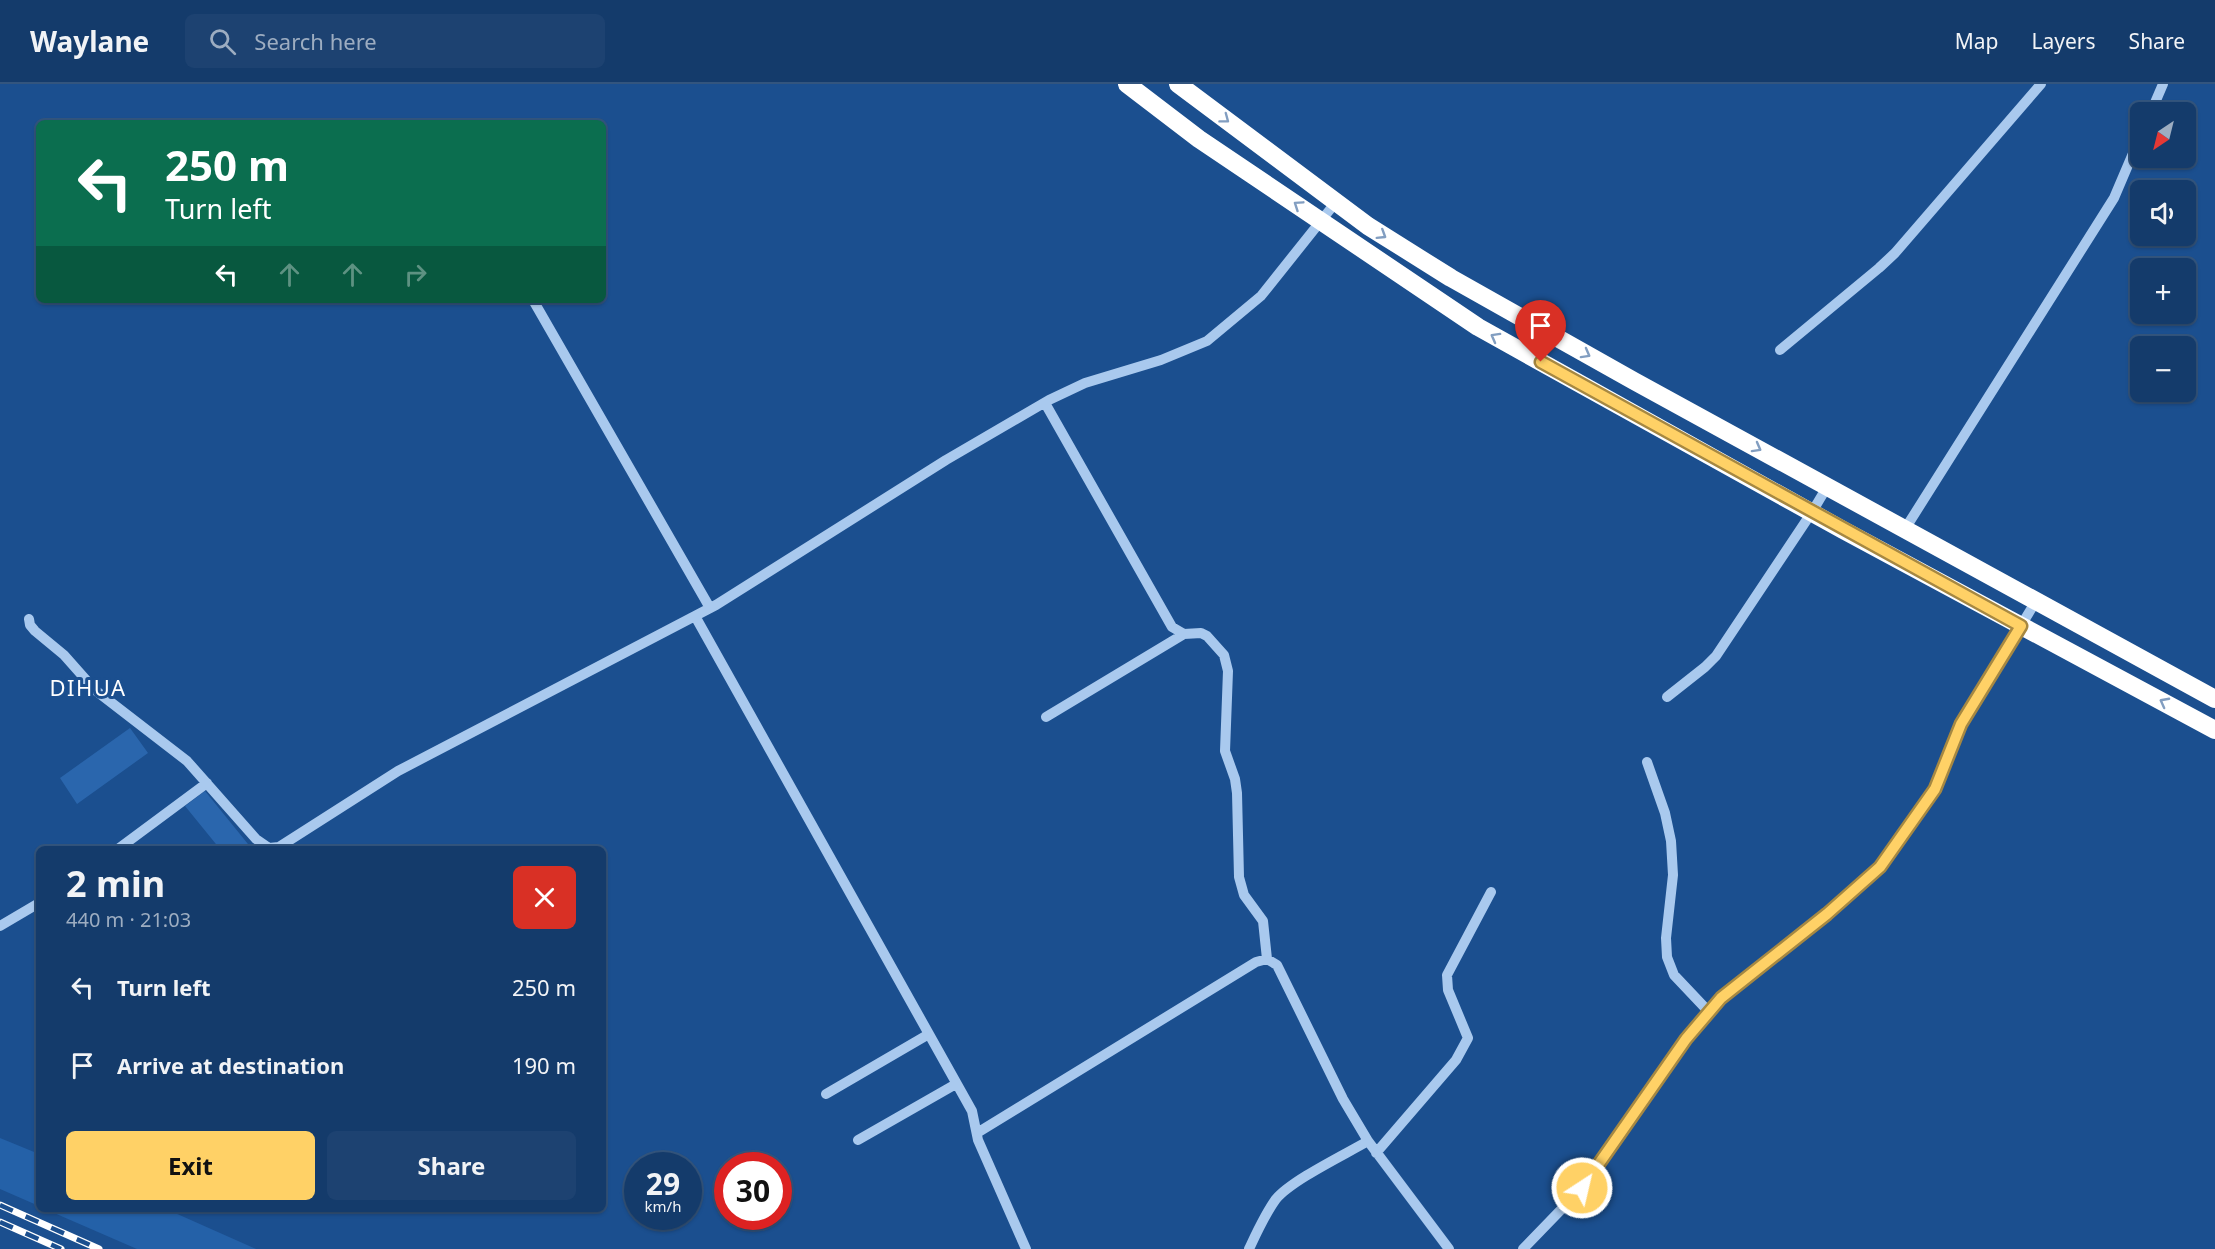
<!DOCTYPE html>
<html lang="en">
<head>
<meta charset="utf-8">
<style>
	body { margin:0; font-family:"Noto Sans",sans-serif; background:#1d4271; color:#f1f3f6; height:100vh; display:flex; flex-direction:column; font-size:22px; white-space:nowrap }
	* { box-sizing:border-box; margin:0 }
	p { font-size:20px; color:#9dadc1 }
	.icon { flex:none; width:33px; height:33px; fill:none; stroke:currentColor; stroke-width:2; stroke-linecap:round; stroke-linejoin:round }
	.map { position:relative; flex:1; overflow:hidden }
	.drawer { position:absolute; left:36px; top:762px; width:570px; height:366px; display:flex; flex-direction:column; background:#143b6b; border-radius:9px; box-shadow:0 2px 4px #0004,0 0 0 2px #33557e }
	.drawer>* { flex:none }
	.guide { position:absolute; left:36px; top:36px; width:570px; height:183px; border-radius:9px; box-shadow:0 2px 4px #0004,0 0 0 2px #33557e; background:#0b6e4f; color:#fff; overflow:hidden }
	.needle { width:39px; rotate:215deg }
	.tools { position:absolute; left:2130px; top:18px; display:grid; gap:12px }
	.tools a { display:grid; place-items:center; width:66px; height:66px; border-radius:9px; background:#143b6b; box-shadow:0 2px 4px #0004,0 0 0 2px #33557e; font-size:30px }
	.speed { position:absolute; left:624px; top:1068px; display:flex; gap:12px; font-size:30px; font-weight:700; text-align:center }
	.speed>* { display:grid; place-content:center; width:78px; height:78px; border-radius:50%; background:#143b6b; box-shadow:0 2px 4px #0004,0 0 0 2px #33557e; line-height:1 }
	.speed small { font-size:15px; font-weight:400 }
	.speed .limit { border:9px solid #d22; background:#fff; color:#111 }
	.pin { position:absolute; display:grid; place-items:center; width:51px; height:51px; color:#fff; margin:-62px -26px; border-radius:50% 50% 50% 0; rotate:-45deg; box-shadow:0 0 6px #0007 }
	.pin .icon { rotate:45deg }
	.me { position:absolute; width:66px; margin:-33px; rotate:35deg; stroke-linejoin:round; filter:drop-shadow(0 0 4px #0008) }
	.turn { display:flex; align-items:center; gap:21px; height:126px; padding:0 30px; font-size:27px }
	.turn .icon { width:78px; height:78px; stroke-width:2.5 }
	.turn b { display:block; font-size:42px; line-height:51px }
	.lanes { display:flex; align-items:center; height:57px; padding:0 30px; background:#0003; justify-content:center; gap:30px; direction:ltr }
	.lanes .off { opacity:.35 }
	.round { display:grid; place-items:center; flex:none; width:63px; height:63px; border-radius:9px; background:#1d4271 }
	.headline { display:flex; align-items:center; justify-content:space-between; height:102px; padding:0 30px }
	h1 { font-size:36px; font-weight:700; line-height:45px }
	.cta { display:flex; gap:12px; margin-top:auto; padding:12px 30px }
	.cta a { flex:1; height:69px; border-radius:9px; background:#ffd166; color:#111; font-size:24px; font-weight:700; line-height:69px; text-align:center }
	.cta a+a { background:#1d4271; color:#f1f3f6 }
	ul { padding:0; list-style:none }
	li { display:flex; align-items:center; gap:18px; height:78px; padding:0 30px }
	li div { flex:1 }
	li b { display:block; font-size:22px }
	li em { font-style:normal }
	header { display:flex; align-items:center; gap:36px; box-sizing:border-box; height:84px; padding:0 30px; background:#143b6b; border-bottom:2px solid #33557e }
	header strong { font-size:28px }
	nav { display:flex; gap:33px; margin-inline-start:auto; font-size:21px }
	.search { width:420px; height:54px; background:#1d4271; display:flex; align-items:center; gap:15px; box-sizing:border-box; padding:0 21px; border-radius:9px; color:#9dadc1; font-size:22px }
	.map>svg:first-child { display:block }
	.green { fill:#2461a8 }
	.building { fill:#2a66ad }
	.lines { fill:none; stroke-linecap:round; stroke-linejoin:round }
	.minor { stroke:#a9c9ee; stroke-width:10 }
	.highway { stroke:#fff; stroke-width:18 }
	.rail-casing { stroke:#fff; stroke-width:7 }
	.rail { stroke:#1b4f8f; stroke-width:4.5; stroke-dasharray:14; stroke-linecap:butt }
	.oneway { stroke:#829ec1 }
	.route-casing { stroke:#a68842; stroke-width:15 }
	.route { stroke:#ffd166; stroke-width:10 }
	.labels { text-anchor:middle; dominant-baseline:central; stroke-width:6; stroke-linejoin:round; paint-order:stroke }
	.quarter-label { font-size:22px; letter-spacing:1.5px; fill:#fff; stroke:#1b4f8f }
</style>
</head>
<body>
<header>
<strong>Waylane</strong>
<div class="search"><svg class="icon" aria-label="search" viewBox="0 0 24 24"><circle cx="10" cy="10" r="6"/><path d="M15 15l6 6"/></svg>Search here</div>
<nav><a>Map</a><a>Layers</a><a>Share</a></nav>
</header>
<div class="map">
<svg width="2215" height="1165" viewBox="0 0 2215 1165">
	<rect width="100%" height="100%" fill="#1b4f8f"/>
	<path class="green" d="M0,1054L39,1070V1122L0,1105Z
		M45,1125H166L256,1165H137Z"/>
	<path class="building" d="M130,644L148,669L77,720L60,694Z
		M205,707L252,765H220L185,722Z"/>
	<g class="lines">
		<path class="minor" d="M2151,28L2163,0
			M533,216L710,524
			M1780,266L1879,184L1895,169L2041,0
			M1045,319L1172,543L1184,550L1201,549L1207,552L1224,571L1228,587L1225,667L1235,695L1237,709L1239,793L1244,811L1263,837L1267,875
			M1905,445L2114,114L2140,53
			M695,532L972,1027L978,1056L1026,1165
			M29,535L30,541L35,547L64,571L95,606L187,677L256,755L269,764L279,763L398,687L716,521L946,376L1049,316L1085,299L1161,276L1207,257L1261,212L1336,118
			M1667,613L1705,583L1716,572L1812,428L1827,403
			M1046,633L1184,550
			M1647,678L1665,729L1671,757L1673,791L1666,854L1667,873L1674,891L1709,928
			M118,765L207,699
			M0,842L39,819
			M826,1010L929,950
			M977,1049L1256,878L1267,875L1277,881L1343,1015L1368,1057L1449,1165
			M858,1056L956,1000
			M1376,1069L1456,976L1468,954L1448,906L1447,891L1491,808
			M1249,1165C1257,1148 1265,1130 1276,1115C1292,1096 1344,1071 1368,1057
			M1523,1165L1582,1104L1686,955L1721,914L1827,830L1879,783L1935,705L1961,640L2036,517"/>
		<path class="highway" d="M1127,0L1199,55L1478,243L1843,446L2215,646
			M1178,0L1368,142L1451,194L1634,297L2215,615"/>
		<g class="rail-casing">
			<path id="rail" d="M0,1121L99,1165
				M0,1138L61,1165"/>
		</g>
		<use href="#rail" class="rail"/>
	</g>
	<defs><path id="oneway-chevron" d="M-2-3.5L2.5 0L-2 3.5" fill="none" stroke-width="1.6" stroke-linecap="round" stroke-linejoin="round" transform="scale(1.5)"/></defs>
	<g class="oneway">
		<use href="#oneway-chevron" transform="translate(1225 35) rotate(37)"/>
		<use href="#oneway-chevron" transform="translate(1298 121) rotate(-146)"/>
		<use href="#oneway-chevron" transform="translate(1382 151) rotate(32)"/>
		<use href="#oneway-chevron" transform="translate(1495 253) rotate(-151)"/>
		<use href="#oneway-chevron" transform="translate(1586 270) rotate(29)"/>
		<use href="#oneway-chevron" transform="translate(1757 364) rotate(29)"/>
		<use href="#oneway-chevron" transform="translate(2164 618) rotate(-152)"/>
	</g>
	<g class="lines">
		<g class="route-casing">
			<path id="route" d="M1541,278L2021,542L1961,640L1935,705L1880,783L1827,830L1721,914L1686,955L1582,1104"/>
		</g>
		<use href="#route" class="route"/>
	</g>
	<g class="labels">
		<g class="quarter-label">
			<text x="88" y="603">DIHUA</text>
		</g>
	</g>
</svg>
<div class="tools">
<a><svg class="needle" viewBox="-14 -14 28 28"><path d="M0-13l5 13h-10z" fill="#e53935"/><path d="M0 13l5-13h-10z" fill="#9dadc1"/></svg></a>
<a><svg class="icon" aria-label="sound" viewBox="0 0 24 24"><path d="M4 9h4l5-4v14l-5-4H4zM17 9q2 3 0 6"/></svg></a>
<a>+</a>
<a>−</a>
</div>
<div class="speed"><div>29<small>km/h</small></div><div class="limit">30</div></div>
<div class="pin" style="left:1541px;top:278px;background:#d93025"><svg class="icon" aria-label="arrive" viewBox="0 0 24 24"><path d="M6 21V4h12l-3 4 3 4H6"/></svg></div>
<svg class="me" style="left:1582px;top:1104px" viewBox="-20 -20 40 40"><circle r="17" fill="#ffd166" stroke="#fff" stroke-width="3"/><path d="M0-11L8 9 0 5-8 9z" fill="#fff"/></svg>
<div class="guide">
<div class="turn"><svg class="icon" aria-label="left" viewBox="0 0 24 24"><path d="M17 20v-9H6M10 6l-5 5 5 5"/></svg><div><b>250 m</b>Turn left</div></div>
<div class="lanes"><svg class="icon" aria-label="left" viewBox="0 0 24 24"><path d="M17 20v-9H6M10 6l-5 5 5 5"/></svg><svg class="icon off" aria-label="ahead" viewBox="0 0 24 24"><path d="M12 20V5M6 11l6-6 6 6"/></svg><svg class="icon off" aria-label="ahead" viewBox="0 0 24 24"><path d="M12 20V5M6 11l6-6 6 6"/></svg><svg class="icon off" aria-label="right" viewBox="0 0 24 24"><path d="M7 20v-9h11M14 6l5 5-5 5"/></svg></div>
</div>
<section class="drawer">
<div class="headline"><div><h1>2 min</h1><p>440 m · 21:03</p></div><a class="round" style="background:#d93025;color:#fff"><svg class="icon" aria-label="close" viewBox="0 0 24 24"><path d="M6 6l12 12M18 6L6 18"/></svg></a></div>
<ul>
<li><svg class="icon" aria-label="left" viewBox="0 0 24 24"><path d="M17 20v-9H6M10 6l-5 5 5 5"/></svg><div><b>Turn left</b></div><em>250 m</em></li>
<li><svg class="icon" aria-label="arrive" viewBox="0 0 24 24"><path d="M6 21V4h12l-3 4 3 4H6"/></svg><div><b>Arrive at destination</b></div><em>190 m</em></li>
</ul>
<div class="cta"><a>Exit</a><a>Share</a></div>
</section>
</div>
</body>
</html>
